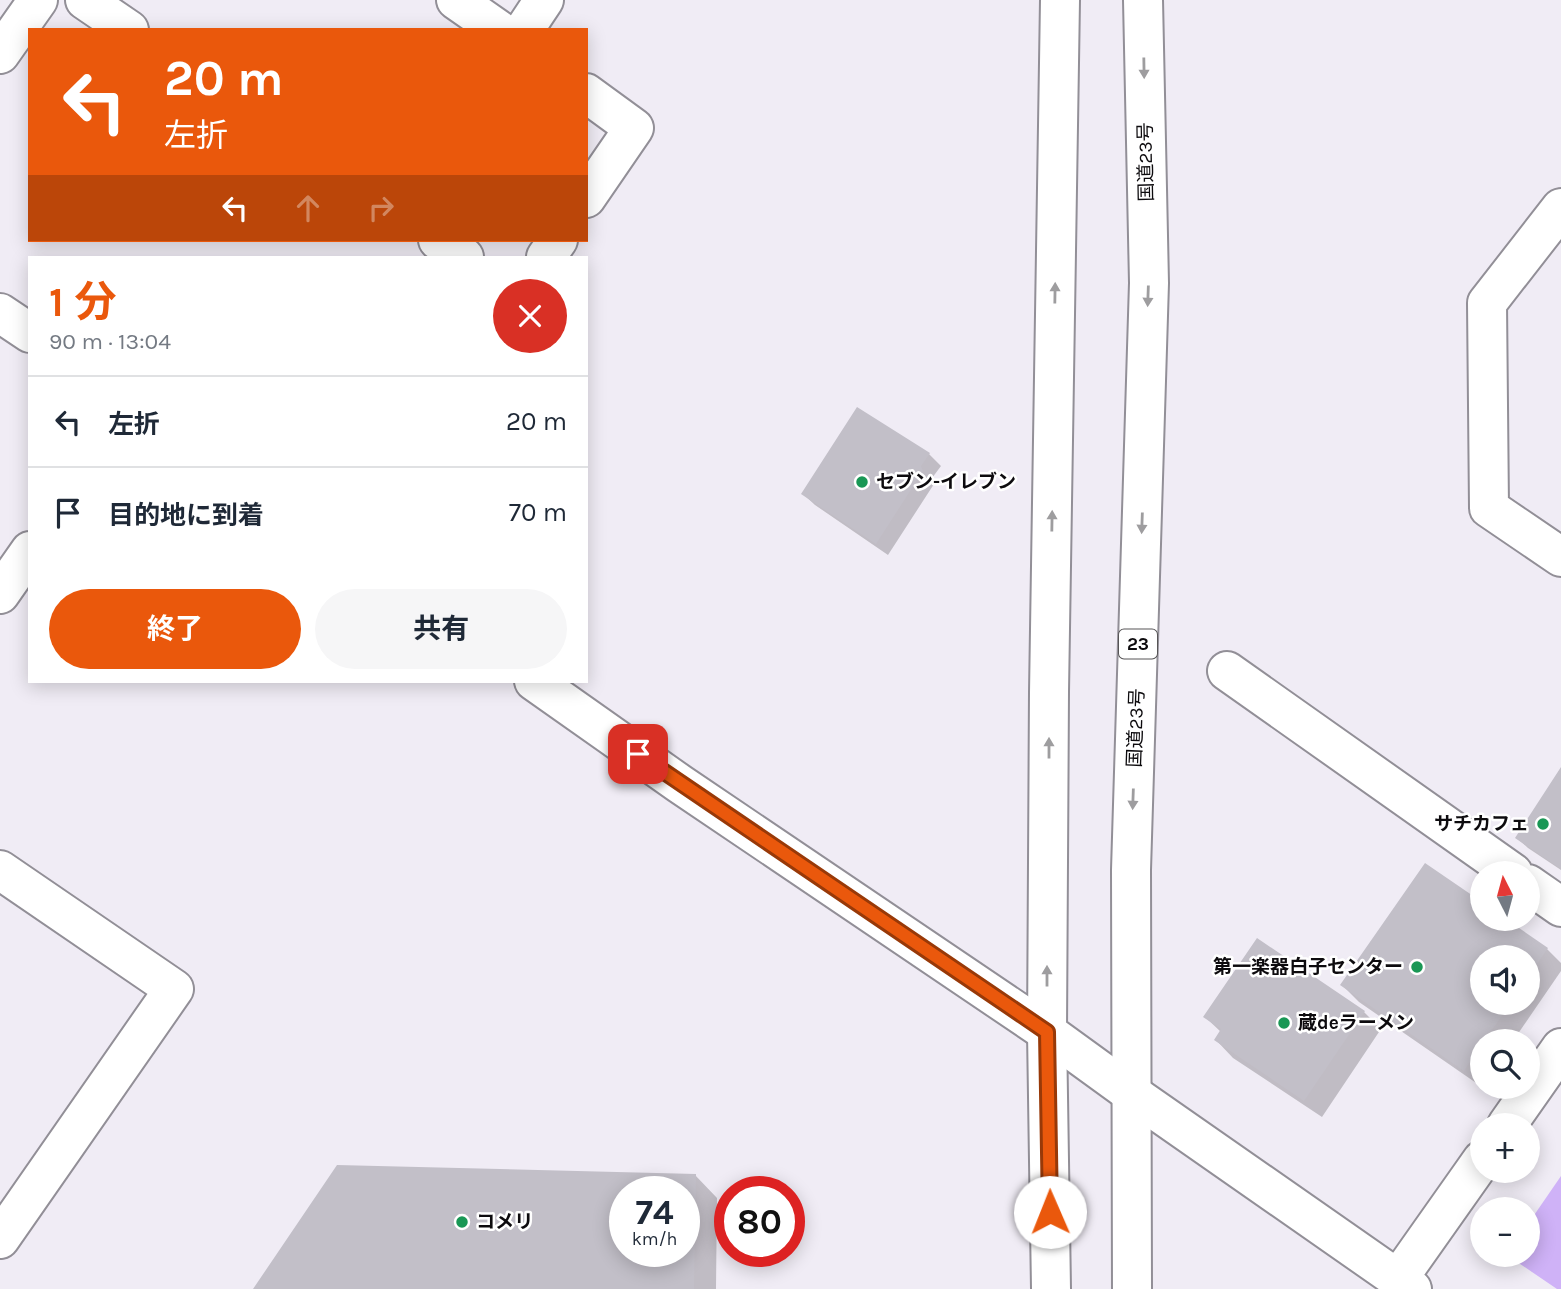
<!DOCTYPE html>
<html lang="ja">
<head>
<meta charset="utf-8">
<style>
	body { margin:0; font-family:Karla,"Noto Sans JP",sans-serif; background:#f6f6f7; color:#1f2937; height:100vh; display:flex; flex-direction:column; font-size:26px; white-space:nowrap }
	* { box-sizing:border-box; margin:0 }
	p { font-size:23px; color:#747a83 }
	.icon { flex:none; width:38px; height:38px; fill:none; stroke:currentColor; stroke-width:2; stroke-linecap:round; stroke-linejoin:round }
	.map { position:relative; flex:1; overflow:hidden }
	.sheet { position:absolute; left:28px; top:256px; width:560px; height:427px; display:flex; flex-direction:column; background:#fff; border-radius:0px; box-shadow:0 4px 18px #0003 }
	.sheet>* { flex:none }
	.banner { position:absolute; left:28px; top:28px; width:560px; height:214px; border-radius:0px; box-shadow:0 4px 18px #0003; background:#ea580c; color:#fff; overflow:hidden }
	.needle { width:46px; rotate:354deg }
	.tools { position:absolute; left:1470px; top:861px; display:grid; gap:14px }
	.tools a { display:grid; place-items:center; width:70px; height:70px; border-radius:50%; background:#fff; box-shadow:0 4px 18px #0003; font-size:35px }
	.speed { position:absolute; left:609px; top:1176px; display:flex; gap:14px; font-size:35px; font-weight:700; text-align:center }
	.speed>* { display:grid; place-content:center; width:91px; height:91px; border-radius:50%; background:#fff; box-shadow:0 4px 18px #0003; line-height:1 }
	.speed small { font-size:18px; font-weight:400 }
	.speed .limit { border:10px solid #d22; background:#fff; color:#111 }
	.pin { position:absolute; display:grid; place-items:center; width:60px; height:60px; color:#fff; margin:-30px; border-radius:14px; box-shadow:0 4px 10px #0006 }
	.me { position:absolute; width:77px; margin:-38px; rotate:359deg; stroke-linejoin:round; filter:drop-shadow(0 0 5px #0008) }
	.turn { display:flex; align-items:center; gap:24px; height:147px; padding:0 21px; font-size:32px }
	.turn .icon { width:91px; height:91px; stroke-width:2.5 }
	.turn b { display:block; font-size:49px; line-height:60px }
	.lanes { display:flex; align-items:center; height:66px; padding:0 21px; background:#0003; justify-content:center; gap:35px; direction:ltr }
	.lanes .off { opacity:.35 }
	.round { display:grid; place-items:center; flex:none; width:74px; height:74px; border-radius:37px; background:#f6f6f7 }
	.head { display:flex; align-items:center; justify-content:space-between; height:119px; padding:0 21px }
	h1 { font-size:42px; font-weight:700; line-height:52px; color:#ea580c }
	.action { display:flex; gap:14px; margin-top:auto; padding:14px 21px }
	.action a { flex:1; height:80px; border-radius:42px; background:#ea580c; color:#fff; font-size:28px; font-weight:700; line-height:80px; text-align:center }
	.action a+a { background:#f6f6f7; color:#1f2937 }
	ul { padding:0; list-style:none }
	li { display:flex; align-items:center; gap:21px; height:91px; padding:0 21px; border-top:2px solid #e0e1e3 }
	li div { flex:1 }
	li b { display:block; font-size:26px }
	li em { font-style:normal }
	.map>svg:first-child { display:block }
	.green { fill:#cfb2f7 }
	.shadow { fill:#0003; fill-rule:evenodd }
	.building { fill:#c2bfc8; fill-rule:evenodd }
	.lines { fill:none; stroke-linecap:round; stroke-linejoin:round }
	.minor-casing { stroke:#928f97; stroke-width:42 }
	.tertiary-casing { stroke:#928f97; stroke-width:42 }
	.trunk-casing { stroke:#928f97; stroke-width:42 }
	.minor { stroke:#fff; stroke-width:38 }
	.tertiary { stroke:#fff; stroke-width:38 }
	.trunk { stroke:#fff; stroke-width:38 }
	.oneway { fill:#9e9d9f }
	.route-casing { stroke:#983908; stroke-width:18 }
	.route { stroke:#ea580c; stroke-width:12 }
	.poi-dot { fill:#199755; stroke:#fff; stroke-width:2.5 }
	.labels { text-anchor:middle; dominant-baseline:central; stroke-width:5; stroke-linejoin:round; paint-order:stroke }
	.shield { fill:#fff; stroke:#565456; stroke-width:2 }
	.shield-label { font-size:18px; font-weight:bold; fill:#0d0b0e }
	.street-label { font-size:19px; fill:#0d0b0e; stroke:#fff }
	.poi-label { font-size:19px; font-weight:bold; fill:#0d0b0e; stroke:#fff; text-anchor:start }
</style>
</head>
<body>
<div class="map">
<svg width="1561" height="1289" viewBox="0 0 1561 1289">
	<rect width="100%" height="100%" fill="#f0ecf5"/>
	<path class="green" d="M1561,1176V1289H1557L1507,1255H1528V1224Z"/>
	<path class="shadow" d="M929,454L941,466L932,478L934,484L888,555L815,505L803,494Z
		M1561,768V870L1528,848L1517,838Z
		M1425,865L1482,905V919H1503L1547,949L1561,963V971L1513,1041H1482V1087L1359,1002L1342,985ZM1482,957H1528V1003H1482Z
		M1364,1012L1381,1029L1322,1117L1233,1058L1216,1040L1221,1032L1205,1017Z
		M338,1167L695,1175L717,1198L716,1289H256ZM625,1192H684V1251H625Z"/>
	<path class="building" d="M857,407L930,453L921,466L923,471L876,544L801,494Z
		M1561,767V869L1515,838Z
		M1425,863L1482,902V919H1506L1548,948L1528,977V957H1482V1003H1511L1484,1041H1482V1044L1464,1071L1340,985Z
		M1257,938L1365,1011L1304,1101L1214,1040L1221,1029L1203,1017Z
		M337,1165L696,1174L694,1289H253ZM625,1192H684V1251H625Z"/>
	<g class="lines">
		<g class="minor-casing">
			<path id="minor" d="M85,0L129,30
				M456,0L499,30
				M524,30L544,0
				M0,54L38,0
				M586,93L634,128L586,198
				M1561,208L1487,303L1489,508L1561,557
				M438,240L464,257
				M546,257L558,240
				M1227,671L1513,873
				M0,870L174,989L0,1239
				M1528,884L1561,907"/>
		</g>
		<g class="tertiary-casing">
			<path id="tertiary" d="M0,313L30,333
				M0,594L30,551
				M534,681L680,784L1047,1032L1131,1093L1412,1289
				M1507,1125L1561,1048
				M1398,1279L1482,1160"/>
		</g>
		<g class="trunk-casing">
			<path id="trunk" d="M1051,1289L1047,1032L1049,692L1060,0
				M1132,1289L1131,870L1149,283L1143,0"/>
		</g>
		<use href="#minor" class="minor"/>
		<use href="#tertiary" class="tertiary"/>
		<use href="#trunk" class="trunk"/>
	</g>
	<defs><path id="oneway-solid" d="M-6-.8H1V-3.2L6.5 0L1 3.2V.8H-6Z" transform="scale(1.75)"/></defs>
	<g class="oneway">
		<use href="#oneway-solid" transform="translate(1144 68) rotate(89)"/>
		<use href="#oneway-solid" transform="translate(1055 293) rotate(-89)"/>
		<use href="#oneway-solid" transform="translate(1148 296) rotate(92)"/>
		<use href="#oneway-solid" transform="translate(1052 521) rotate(-89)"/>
		<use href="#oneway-solid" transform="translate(1142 523) rotate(92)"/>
		<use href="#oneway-solid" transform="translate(1049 748) rotate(-90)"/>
		<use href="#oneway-solid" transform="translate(1133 799) rotate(92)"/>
		<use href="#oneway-solid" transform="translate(1047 976) rotate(-90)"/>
	</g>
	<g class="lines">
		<g class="route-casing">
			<path id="route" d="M638,754L1047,1032L1050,1212"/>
		</g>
		<use href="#route" class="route"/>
	</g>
	<g class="poi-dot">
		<circle cx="862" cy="482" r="7"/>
		<circle cx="1543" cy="824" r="7"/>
		<circle cx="1417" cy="967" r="7"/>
		<circle cx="1284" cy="1023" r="7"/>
		<circle cx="462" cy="1222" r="7"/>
	</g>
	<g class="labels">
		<rect class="shield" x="1119" y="629.5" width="38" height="29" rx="5"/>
		<g class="shield-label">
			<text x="1138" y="644">23</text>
		</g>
		<g class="street-label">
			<text transform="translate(1146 162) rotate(-91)">国道23号</text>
			<text transform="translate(1136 728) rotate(-88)">国道23号</text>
		</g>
		<g class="poi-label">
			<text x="876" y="482">セブン-イレブン</text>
			<text x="1529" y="824" text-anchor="end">サチカフェ</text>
			<text x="1403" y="967" text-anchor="end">第一楽器白子センター</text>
			<text x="1298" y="1023">蔵deラーメン</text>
			<text x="476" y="1222">コメリ</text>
		</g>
	</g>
</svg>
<div class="tools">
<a><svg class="needle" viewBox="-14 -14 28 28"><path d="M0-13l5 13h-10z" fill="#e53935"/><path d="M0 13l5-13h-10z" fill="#747a83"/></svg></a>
<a><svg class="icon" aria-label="sound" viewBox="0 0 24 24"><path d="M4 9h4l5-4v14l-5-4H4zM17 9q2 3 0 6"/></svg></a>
<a><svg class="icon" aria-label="search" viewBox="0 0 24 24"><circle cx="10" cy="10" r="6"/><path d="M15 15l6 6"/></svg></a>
<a>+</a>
<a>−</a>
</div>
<div class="speed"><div>74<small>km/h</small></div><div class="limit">80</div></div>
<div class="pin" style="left:638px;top:754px;background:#d93025"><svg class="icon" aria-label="arrive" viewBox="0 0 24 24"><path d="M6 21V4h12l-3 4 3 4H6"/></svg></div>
<svg class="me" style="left:1050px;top:1212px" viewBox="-20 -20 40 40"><circle r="19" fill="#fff"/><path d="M0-13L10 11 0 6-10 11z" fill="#ea580c"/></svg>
<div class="banner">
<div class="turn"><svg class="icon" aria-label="left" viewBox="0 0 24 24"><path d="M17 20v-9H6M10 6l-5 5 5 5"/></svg><div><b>20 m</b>左折</div></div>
<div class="lanes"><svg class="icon" aria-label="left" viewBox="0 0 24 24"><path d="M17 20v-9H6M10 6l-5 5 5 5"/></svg><svg class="icon off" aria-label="ahead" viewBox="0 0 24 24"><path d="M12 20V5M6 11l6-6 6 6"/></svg><svg class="icon off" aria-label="right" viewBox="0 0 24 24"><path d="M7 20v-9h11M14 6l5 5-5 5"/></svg></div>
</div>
<section class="sheet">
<div class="head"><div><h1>1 分</h1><p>90 m · 13:04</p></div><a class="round" style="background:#d93025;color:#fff"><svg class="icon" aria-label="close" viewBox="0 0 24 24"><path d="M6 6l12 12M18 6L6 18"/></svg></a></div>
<ul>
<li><svg class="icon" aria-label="left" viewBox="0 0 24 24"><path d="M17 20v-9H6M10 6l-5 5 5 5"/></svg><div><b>左折</b></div><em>20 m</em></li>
<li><svg class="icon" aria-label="arrive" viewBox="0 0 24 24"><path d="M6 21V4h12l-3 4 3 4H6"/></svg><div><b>目的地に到着</b></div><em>70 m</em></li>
</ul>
<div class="action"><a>終了</a><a>共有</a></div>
</section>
</div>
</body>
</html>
